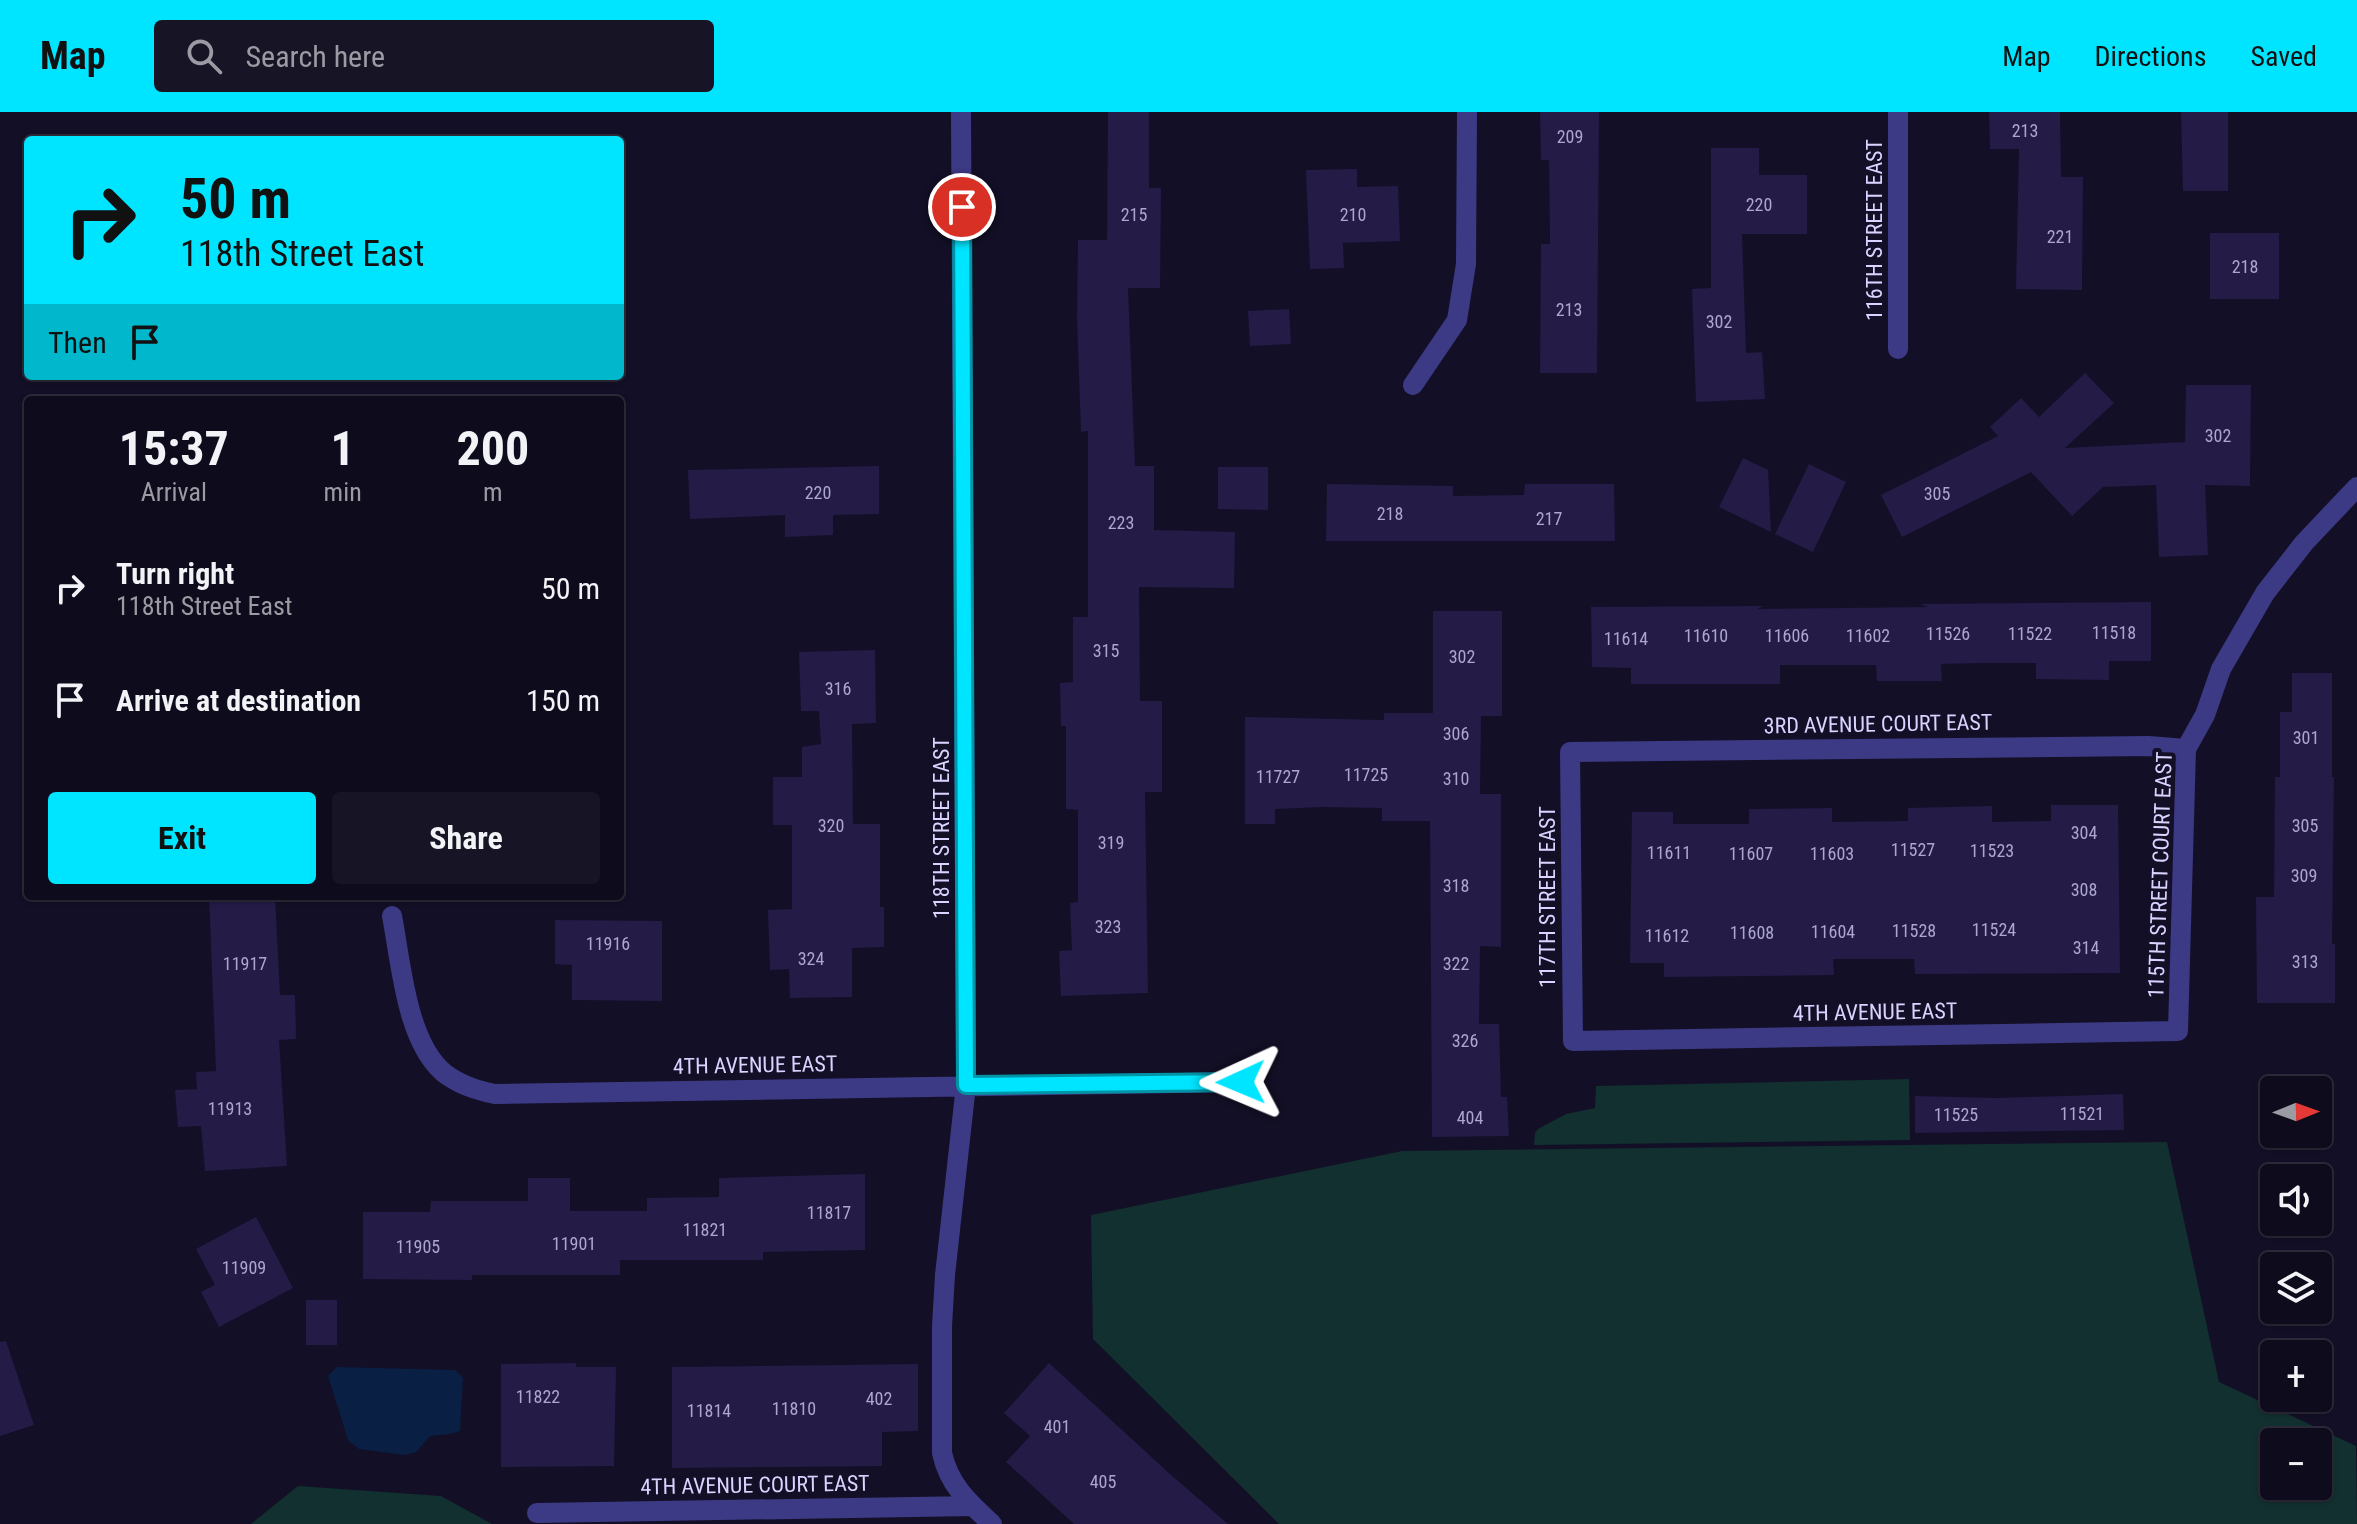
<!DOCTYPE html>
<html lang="en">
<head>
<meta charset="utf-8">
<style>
	body { margin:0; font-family:"Roboto Condensed",sans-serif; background:#171425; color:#f1f3f6; height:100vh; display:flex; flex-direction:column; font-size:30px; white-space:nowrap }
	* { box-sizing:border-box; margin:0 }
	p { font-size:26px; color:#9b9ba3 }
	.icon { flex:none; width:44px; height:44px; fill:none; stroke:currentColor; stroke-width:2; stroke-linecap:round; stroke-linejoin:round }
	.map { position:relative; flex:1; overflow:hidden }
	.sheet { position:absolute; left:24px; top:284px; width:600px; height:504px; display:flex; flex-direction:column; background:#0e0b1c; border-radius:8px; box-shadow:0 2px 6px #0004,0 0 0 2px #2e2b3b }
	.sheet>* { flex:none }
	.top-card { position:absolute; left:24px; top:24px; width:600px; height:244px; border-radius:8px; box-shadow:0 2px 6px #0004,0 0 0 2px #2e2b3b; background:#00e5ff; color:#111; overflow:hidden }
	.needle { width:52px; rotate:89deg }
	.controls { position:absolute; left:2260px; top:964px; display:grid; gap:16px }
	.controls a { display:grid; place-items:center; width:72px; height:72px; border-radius:8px; background:#0e0b1c; box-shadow:0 2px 6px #0004,0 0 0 2px #2e2b3b; font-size:40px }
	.pin { position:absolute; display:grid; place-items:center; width:68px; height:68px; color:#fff; margin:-34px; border:4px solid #fff; border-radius:50%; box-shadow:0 2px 8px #0007 }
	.me { position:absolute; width:88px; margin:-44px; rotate:269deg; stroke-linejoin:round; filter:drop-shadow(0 0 6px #0008) }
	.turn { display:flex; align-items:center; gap:28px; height:168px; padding:0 24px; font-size:36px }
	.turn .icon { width:104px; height:104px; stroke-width:2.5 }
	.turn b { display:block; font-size:56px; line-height:68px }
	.then { display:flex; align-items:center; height:76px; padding:0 24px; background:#0003; gap:16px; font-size:30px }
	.eta { display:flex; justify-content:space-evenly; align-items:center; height:136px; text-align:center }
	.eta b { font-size:48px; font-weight:700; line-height:56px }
	.primary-button { display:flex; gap:16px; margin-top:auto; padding:16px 24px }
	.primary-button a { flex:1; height:92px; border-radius:8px; background:#00e5ff; color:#111; font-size:32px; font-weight:700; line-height:92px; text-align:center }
	.primary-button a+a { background:#171425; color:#f1f3f6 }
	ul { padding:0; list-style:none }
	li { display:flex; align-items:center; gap:24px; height:112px; padding:0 24px }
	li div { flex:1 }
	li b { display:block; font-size:30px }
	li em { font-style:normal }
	header { display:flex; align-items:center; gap:48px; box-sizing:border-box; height:112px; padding:0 40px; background:#00e5ff; color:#111 }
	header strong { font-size:38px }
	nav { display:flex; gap:44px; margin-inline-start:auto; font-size:28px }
	.search { width:560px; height:72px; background:#171425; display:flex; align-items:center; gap:20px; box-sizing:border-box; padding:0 28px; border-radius:8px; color:#9b9ba3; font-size:30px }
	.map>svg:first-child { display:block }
	.green { fill:#12302f; fill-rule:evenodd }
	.water { fill:#0a1f44 }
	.building { fill:#241b47 }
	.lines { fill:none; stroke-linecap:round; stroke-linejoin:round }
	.street { stroke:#3d3a85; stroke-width:20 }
	.route-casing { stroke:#0095a6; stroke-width:20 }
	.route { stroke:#00e5ff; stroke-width:14 }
	.labels { text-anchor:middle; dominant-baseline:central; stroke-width:8; stroke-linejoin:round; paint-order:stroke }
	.number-label { font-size:18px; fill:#aca6d1 }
	.street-label { font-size:22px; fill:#d9d4ff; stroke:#130f26 }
</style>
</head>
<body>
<header>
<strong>Map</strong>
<div class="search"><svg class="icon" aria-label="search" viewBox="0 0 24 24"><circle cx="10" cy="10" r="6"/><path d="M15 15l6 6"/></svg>Search here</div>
<nav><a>Map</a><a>Directions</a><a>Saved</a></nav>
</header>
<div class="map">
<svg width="2357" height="1412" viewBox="0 0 2357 1412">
	<rect width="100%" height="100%" fill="#130f26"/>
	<path class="green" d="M1909,967L1910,1028L1534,1033L1535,1021L1538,1017L1566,1002L1595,996L1596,974Z
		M2167,1030L2219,1270L2356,1334L2357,1412H1279L1093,1227L1091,1103L1402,1039ZM2274,1330H2318V1374H2274Z
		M298,1374L441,1384L492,1412H251Z"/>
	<path class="water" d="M337,1255L455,1258L463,1266L460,1319L450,1322L430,1324L416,1340L405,1343L359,1337L348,1328L328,1264Z"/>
	<path class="building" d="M1108,0H1149V76H1161L1160,176H1128L1135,354H1154V418L1235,420L1234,476L1139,475L1140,589H1162V680H1145L1148,881L1061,884L1059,839L1072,838L1070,791L1078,790V698L1066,697V614H1061L1060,571L1073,570V505H1088V319L1081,320L1077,207L1078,128H1107Z
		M1540,0H1599L1597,261H1540L1541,132H1550L1549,48H1541Z
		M1989,0H2060L2061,65H2083L2082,178L2016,177L2019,37H1990Z
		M2181,0H2228V79H2183Z
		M1711,36H1759V63H1807V122H1742L1746,241L1762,240L1765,287L1696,290L1692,177L1711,176Z
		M1357,57V75L1398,74L1400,129L1343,131L1344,156L1310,157L1306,58Z
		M2210,121H2279V187H2210Z
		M1289,197L1291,232L1250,234L1248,199Z
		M2085,261L2114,291L2065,336L2185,330L2186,273H2251L2250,374L2205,373L2208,443L2159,445L2156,373L2103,375L2072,404L2031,360L1902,425L1881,383L1998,324L1990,315L2021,286L2039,305Z
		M1743,346L1768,358L1771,420L1719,395Z
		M1809,352L1846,370L1813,440L1775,422Z
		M879,354V402L833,403V423L785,425V403L690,407L688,358Z
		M1218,355H1268V398L1218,397Z
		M1327,372L1453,374V384L1524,383L1525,372H1614L1615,429H1326Z
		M2151,490V549H2109V568L2036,567V551H1978L1941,552L1942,569H1877L1876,553H1780V572H1631V556L1592,555L1591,495L1764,494L1757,497L1928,495L1920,492Z
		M1433,499H1502V604H1481L1480,682H1501V835L1480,834L1479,912H1499L1501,985H1507L1509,1024L1432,1025L1430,709H1382V696L1323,695L1275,697V712H1245V605L1384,608V601H1433Z
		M875,538L876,611L852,612L853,712H880V795H884V835L852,836V885L790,886L789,857L770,858L768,798L792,797V713H773V665H802V635L821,632L819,599H801L799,540Z
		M2292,561H2332V665H2334L2332,832H2335V891H2257L2256,785H2274L2275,665H2280V600H2292Z
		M2051,693H2118L2120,861L1915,862L1914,847H1833L1834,863L1664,865V851H1630L1632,700H1673V712H1749V697L1832,696V710L1908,709V696L1992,694V710L2051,709Z
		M209,784H275L280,883H295L296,927L279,928L287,1054L205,1059L201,1014L178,1015L175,978L197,977L196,960L216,959Z
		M555,808L662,809V889L572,888V853L555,852Z
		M2123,982L2124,1018L1915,1021V984L1997,986Z
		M865,1062V1138L763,1140V1148H620V1163H472V1168L363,1167V1100H430L431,1089H528V1066H570V1099H647V1086L719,1085V1066Z
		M256,1105L293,1176L219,1215L201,1180L215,1173L196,1137Z
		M306,1188H337V1233H306Z
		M6,1229L34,1313L0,1324V1230Z
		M576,1251V1255H616L614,1354L501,1355V1252Z
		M1049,1251L1170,1362L1228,1412H1074L1006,1350L1030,1324L1004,1301Z
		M918,1252V1319L882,1320V1354L672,1356V1255Z"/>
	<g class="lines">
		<path class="street" d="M961,0L966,973L945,1163L942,1214V1341C949,1373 968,1390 992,1412
			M1898,0V237
			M1413,273L1457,208L1466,152L1467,0
			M2186,637L2148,634L1570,640L1573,929L2178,919L2186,637L2205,603L2221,557L2265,481L2304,431L2357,375
			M392,804C401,850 406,929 444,961C460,973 476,978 495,982L1241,970
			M537,1401L973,1394"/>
	</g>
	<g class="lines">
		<g class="route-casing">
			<path id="route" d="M962,95L966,973L1241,970"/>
		</g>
		<use href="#route" class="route"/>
	</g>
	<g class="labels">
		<g class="number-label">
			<text x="2025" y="18">213</text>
			<text x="1570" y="24">209</text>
			<text x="1759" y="92">220</text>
			<text x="1134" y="102">215</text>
			<text x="1353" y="102">210</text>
			<text x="2060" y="124">221</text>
			<text x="2245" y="154">218</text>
			<text x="1569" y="197">213</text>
			<text x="1719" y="209">302</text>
			<text x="2218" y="323">302</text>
			<text x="818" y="380">220</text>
			<text x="1937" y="381">305</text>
			<text x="1390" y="401">218</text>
			<text x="1549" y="406">217</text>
			<text x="1121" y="410">223</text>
			<text x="2114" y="520">11518</text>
			<text x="1948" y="521">11526</text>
			<text x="2030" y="521">11522</text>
			<text x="1706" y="523">11610</text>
			<text x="1787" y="523">11606</text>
			<text x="1868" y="523">11602</text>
			<text x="1626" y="526">11614</text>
			<text x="1106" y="538">315</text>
			<text x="1462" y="544">302</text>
			<text x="838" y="576">316</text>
			<text x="1456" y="621">306</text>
			<text x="2306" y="625">301</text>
			<text x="1366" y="662">11725</text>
			<text x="1278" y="664">11727</text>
			<text x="1456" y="666">310</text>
			<text x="831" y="713">320</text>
			<text x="2305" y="713">305</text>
			<text x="2084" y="720">304</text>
			<text x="1111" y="730">319</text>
			<text x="1913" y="737">11527</text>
			<text x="1992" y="738">11523</text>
			<text x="1669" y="740">11611</text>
			<text x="1751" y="741">11607</text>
			<text x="1832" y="741">11603</text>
			<text x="2304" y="763">309</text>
			<text x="1456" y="773">318</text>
			<text x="2084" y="777">308</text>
			<text x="1108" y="814">323</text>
			<text x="1994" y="817">11524</text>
			<text x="1914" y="818">11528</text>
			<text x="1833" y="819">11604</text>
			<text x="1752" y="820">11608</text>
			<text x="1667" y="823">11612</text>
			<text x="608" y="831">11916</text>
			<text x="2086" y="835">314</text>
			<text x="811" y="846">324</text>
			<text x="2305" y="849">313</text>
			<text x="245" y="851">11917</text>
			<text x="1456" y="851">322</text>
			<text x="1465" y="928">326</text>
			<text x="230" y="996">11913</text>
			<text x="2082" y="1001">11521</text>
			<text x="1956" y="1002">11525</text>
			<text x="1470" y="1005">404</text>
			<text x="829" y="1100">11817</text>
			<text x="705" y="1117">11821</text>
			<text x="574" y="1131">11901</text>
			<text x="418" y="1134">11905</text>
			<text x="244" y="1155">11909</text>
			<text x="538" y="1284">11822</text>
			<text x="879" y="1286">402</text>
			<text x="794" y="1296">11810</text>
			<text x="709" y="1298">11814</text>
			<text x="1057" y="1314">401</text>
			<text x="1103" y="1369">405</text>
		</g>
		<g class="street-label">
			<text transform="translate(1874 118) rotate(-90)">116TH STREET EAST</text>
			<text transform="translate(1878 612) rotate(-1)">3RD AVENUE COURT EAST</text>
			<text transform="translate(941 716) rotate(-90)">118TH STREET EAST</text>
			<text transform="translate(2160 763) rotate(-88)">115TH STREET COURT EAST</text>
			<text transform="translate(1547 785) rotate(-90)">117TH STREET EAST</text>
			<text transform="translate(1875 900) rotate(-1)">4TH AVENUE EAST</text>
			<text transform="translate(755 953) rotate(-1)">4TH AVENUE EAST</text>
			<text transform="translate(755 1373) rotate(-1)">4TH AVENUE COURT EAST</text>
		</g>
	</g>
</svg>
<div class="controls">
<a><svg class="needle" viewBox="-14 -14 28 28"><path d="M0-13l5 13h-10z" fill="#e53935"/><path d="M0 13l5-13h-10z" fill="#9b9ba3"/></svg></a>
<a><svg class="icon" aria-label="sound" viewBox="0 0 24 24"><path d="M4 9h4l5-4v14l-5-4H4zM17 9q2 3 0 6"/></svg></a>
<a><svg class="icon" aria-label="layers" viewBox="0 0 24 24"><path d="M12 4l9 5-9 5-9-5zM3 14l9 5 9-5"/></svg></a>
<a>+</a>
<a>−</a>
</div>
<div class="pin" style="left:962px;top:95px;background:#d93025"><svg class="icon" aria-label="arrive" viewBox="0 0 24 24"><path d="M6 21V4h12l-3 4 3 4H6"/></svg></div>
<svg class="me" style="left:1241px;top:970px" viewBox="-20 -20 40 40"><path d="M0-17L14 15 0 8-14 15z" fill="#00e5ff" stroke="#fff" stroke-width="4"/></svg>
<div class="top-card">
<div class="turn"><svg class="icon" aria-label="right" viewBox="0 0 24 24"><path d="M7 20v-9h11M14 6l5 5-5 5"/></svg><div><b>50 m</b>118th Street East</div></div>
<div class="then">Then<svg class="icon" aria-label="arrive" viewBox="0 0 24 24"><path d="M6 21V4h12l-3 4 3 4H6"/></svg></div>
</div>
<section class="sheet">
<div class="eta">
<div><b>15:37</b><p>Arrival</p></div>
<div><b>1</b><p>min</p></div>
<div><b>200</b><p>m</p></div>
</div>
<ul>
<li><svg class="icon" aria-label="right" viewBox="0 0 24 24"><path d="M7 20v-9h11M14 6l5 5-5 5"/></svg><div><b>Turn right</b><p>118th Street East</p></div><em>50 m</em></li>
<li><svg class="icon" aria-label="arrive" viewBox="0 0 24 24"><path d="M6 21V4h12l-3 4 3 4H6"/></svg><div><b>Arrive at destination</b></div><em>150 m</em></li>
</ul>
<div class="primary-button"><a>Exit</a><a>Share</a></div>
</section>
</div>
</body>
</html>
